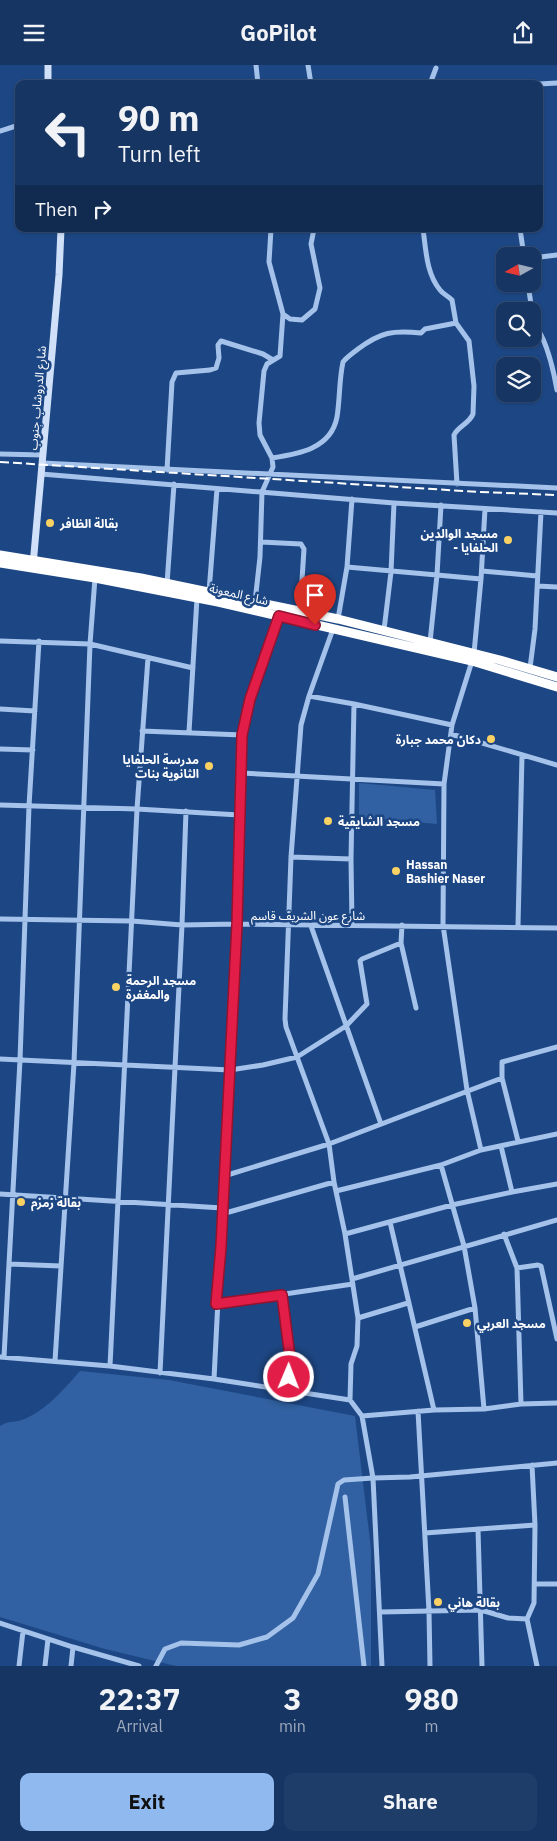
<!DOCTYPE html>
<html lang="en">
<head>
<meta charset="utf-8">
<style>
	body { margin:0; font-family:"IBM Plex Sans","Noto Sans Arabic",sans-serif; background:#1f3d69; color:#f1f3f6; height:100vh; display:flex; flex-direction:column; font-size:19px; white-space:nowrap }
	* { box-sizing:border-box; margin:0 }
	p { font-size:16px; color:#9eabbe }
	.icon { flex:none; width:28px; height:28px; fill:none; stroke:currentColor; stroke-width:2; stroke-linecap:round; stroke-linejoin:round }
	.map { position:relative; height:1601px; overflow:hidden }
	.drawer { display:flex; flex-direction:column; background:#163563; flex:1 }
	.drawer>* { flex:none }
	.top-card { position:absolute; left:15px; top:15px; width:528px; height:152px; border-radius:10px; box-shadow:0 1px 4px #0004,0 0 0 1px #355078; background:#163563; color:#f1f3f6; overflow:hidden }
	.needle { width:32px; rotate:262deg }
	.fabs { position:absolute; left:496px; top:182px; display:grid; gap:10px }
	.fabs a { display:grid; place-items:center; width:45px; height:45px; border-radius:10px; background:#163563; box-shadow:0 1px 4px #0004,0 0 0 1px #355078; font-size:25px }
	.pin { position:absolute; display:grid; place-items:center; width:42px; height:42px; color:#fff; margin:-51px -21px; border-radius:50% 50% 50% 0; rotate:-45deg; box-shadow:0 0 5px #0007 }
	.pin .icon { rotate:45deg }
	.me { position:absolute; width:55px; margin:-28px; rotate:1deg; stroke-linejoin:round; filter:drop-shadow(0 0 4px #0008) }
	.turn { display:flex; align-items:center; gap:18px; height:105px; padding:0 20px; font-size:22px }
	.turn .icon { width:65px; height:65px; stroke-width:2.5 }
	.turn b { display:block; font-size:35px; line-height:42px }
	.then { display:flex; align-items:center; height:48px; padding:0 20px; background:#0003; gap:10px; font-size:19px }
	.eta { display:flex; justify-content:space-evenly; align-items:center; height:85px; text-align:center }
	.eta b { font-size:30px; font-weight:800; line-height:35px }
	.primary-button { display:flex; gap:10px; margin-top:auto; padding:10px 20px }
	.primary-button a { flex:1; height:58px; border-radius:10px; background:#90b9f0; color:#111; font-size:20px; font-weight:800; line-height:58px; text-align:center }
	.primary-button a+a { background:#1f3d69; color:#f1f3f6 }
	header { display:flex; justify-content:space-between; align-items:center; height:65px; padding:0 20px; background:#163563; font-size:22px; font-weight:800 }
	.map>svg:first-child { display:block }
	.green { fill:#3161a2 }
	.lines { fill:none; stroke-linecap:round; stroke-linejoin:round }
	.street { stroke:#a4c2ea; stroke-width:5 }
	.secondary { stroke:#d0e0f8; stroke-width:7 }
	.highway { stroke:#fff; stroke-width:9 }
	.rail { stroke:#fff; stroke-width:2; stroke-dasharray:9 4; stroke-linecap:butt }
	.route-casing { stroke:#92132f; stroke-width:12 }
	.route { stroke:#e11d48; stroke-width:9 }
	.poi-dot { fill:#fad263; stroke:#1d4784; stroke-width:2 }
	.labels { text-anchor:middle; dominant-baseline:central; stroke-width:5; stroke-linejoin:round; paint-order:stroke }
	.street-label { font-size:12px; fill:#fff; stroke:#1d4784 }
	.poi-label { font-size:12px; font-weight:bold; fill:#fff; stroke:#1d4784; text-anchor:start }
</style>
</head>
<body>
<header><svg class="icon" aria-label="menu" viewBox="0 0 24 24"><path d="M4 6h16M4 12h16M4 18h16"/></svg>GoPilot<svg class="icon" aria-label="share" viewBox="0 0 24 24"><path d="M12 15V3M7 8l5-5 5 5M5 13v7h14v-7"/></svg></header>
<div class="map">
<svg width="557" height="1601" viewBox="0 0 557 1601">
	<rect width="100%" height="100%" fill="#1d4784"/>
	<path class="green" d="M359,718L435,725L437,759L359,752Z
		M80,1306L169,1315L355,1351L371,1484V1601H176L105,1584L0,1552V1361C9,1355 13,1358 22,1355C46,1346 64,1324 80,1306Z"/>
	<g class="lines">
		<path class="street" d="M256,0L258,19
			M308,0L311,19
			M430,19L436,3
			M539,19L557,18
			M0,66L19,60
			M423,164C426,184 426,208 440,225C443,229 448,231 452,235L456,258L469,276L474,321L473,349C469,359 458,361 454,370L457,419
			M520,164L524,191
			M532,193L557,190
			M528,219L532,246
			M532,248C534,261 538,263 543,274C550,290 554,308 557,325
			M283,249L290,254L302,255L315,244L320,223L311,179L314,164
			M0,389L43,390
			M272,393C298,389 331,384 337,352C340,334 339,315 343,297C347,292 353,288 358,284C381,267 393,265 421,268L425,264L456,258
			M42,398L557,423
			M167,405L172,317L176,308L210,305L216,303L219,293L218,280L221,276L263,289L273,295
			M41,409L394,438L557,448
			M261,477L301,479L304,484L300,546
			M347,502L437,510L441,440
			M482,506L537,511
			M167,519L174,419
			M537,521L557,522
			M209,527L217,424
			M255,537L260,492L262,427L273,402L272,393L260,370L259,358L264,306L267,299L280,291L283,249L269,197L271,164
			M338,554L347,502L352,434
			M333,564L309,631L301,660L291,792L285,954L286,962L329,1079L334,1117L345,1169L358,1253L357,1281L351,1299L350,1335
			M384,565L391,507L394,438
			M0,576L90,579L193,603
			M430,577L437,510L481,514
			M474,588L481,514L485,444
			M472,596L452,660L444,719L443,860L467,1025L481,1085
			M530,603L535,564L541,447
			M309,631L354,639L452,660
			M0,644L35,646
			M142,666L242,670
			M189,667L197,533
			M451,669L557,700
			M0,684L33,685
			M241,708L444,719
			M0,740L137,744L239,750
			M291,792L351,794
			M0,854L132,856L182,860L237,859L557,863
			M352,860L351,794L354,639
			M402,860L401,878L416,943
			M311,861L381,1059
			M518,861L522,690
			M0,994L230,1005L263,1000L297,992L346,961L367,939L360,896L362,894L401,878
			M518,1076L502,1013V997L557,982
			M501,1081L512,1127
			M441,1100L464,1181L475,1243L484,1344
			M224,1111L329,1079L502,1013
			M336,1126L441,1100L481,1085L557,1069
			M0,1129L222,1143
			M222,1149L334,1117
			M390,1157L434,1345
			M345,1169L452,1140L512,1127L557,1119
			M504,1169L517,1203L521,1339
			M9,1199L61,1201
			M517,1203L538,1200L541,1201L557,1274
			M352,1214L557,1155
			M282,1230L290,1298L287,1325
			M216,1239L353,1219
			M358,1253L408,1238
			M415,1262L475,1243
			M0,1292L110,1301L214,1314L350,1335L362,1351L373,1413L410,1412L557,1398
			M4,1292L20,995L29,741L39,576
			M55,1296L74,998L90,579L95,513
			M110,1301L137,744L148,593
			M160,1308L182,860L186,746
			M214,1314L237,859L242,670L250,634L279,551
			M418,1346L429,1546L430,1601
			M362,1351L434,1345L484,1344L521,1339L557,1338
			M532,1400L535,1460L534,1538L527,1554L537,1601
			M345,1432L364,1601
			M478,1464L482,1601
			M425,1468L535,1460
			M535,1519H557
			M380,1547L481,1545L508,1553L527,1554
			M0,1558L73,1582L71,1601
			M73,1582L139,1601
			M19,1601L23,1566
			M45,1601L48,1574
			M156,1601L165,1584L181,1578L239,1580L267,1572L293,1553L318,1509L338,1419L344,1415L373,1413L382,1601"/>
		<path class="secondary" d="M48,0V19
			M33,500L59,210L61,164"/>
		<path class="highway" d="M0,490L141,513L338,554L500,595L557,612
			M0,498L95,513L218,537L472,596L557,622"/>
		<path class="rail" d="M0,397L480,427L557,430"/>
	</g>
	<g class="lines">
		<g class="route-casing">
			<path id="route" d="M289,1312L290,1292L282,1230L216,1239L221,1182L237,859L242,670L250,634L279,551L315,560"/>
		</g>
		<use href="#route" class="route"/>
	</g>
	<g class="poi-dot">
		<circle cx="50" cy="458" r="5"/>
		<circle cx="508" cy="475" r="5"/>
		<circle cx="491" cy="674" r="5"/>
		<circle cx="209" cy="701" r="5"/>
		<circle cx="328" cy="756" r="5"/>
		<circle cx="396" cy="806" r="5"/>
		<circle cx="116" cy="922" r="5"/>
		<circle cx="21" cy="1137" r="5"/>
		<circle cx="467" cy="1258" r="5"/>
		<circle cx="438" cy="1537" r="5"/>
	</g>
	<g class="labels">
		<g class="street-label">
			<text transform="translate(37 333) rotate(-85)">شارع الدروشاب جنوب</text>
			<text transform="translate(239 529) rotate(13)">شارع المعونة</text>
			<text x="308" y="850">شارع عون الشريف قاسم</text>
		</g>
		<g class="poi-label">
			<text x="60" y="458">بقالة الظافر</text>
			<text x="498" y="468" text-anchor="end">مسجد الوالدين<tspan x="498" dy="14">- الحلفايا</tspan></text>
			<text x="481" y="674" text-anchor="end">دكان محمد جبارة</text>
			<text x="199" y="694" text-anchor="end">مدرسة الحلفايا<tspan x="199" dy="14">الثانوية بنات</tspan></text>
			<text x="338" y="756">مسجد الشايقية</text>
			<text x="406" y="799">Hassan<tspan x="406" dy="14">Bashier Naser</tspan></text>
			<text x="126" y="915">مسجد الرحمة<tspan x="126" dy="14">والمغفرة</tspan></text>
			<text x="31" y="1137">بقالة زمزم</text>
			<text x="477" y="1258">مسجد العربي</text>
			<text x="448" y="1537">بقالة هاني</text>
		</g>
	</g>
</svg>
<div class="fabs">
<a><svg class="needle" viewBox="-14 -14 28 28"><path d="M0-13l5 13h-10z" fill="#e53935"/><path d="M0 13l5-13h-10z" fill="#9eabbe"/></svg></a>
<a><svg class="icon" aria-label="search" viewBox="0 0 24 24"><circle cx="10" cy="10" r="6"/><path d="M15 15l6 6"/></svg></a>
<a><svg class="icon" aria-label="layers" viewBox="0 0 24 24"><path d="M12 4l9 5-9 5-9-5zM3 14l9 5 9-5"/></svg></a>
</div>
<div class="pin" style="left:315px;top:560px;background:#d93025"><svg class="icon" aria-label="arrive" viewBox="0 0 24 24"><path d="M6 21V4h12l-3 4 3 4H6"/></svg></div>
<svg class="me" style="left:289px;top:1312px" viewBox="-20 -20 40 40"><circle r="17" fill="#e11d48" stroke="#fff" stroke-width="3"/><path d="M0-11L8 9 0 5-8 9z" fill="#fff"/></svg>
<div class="top-card">
<div class="turn"><svg class="icon" aria-label="left" viewBox="0 0 24 24"><path d="M17 20v-9H6M10 6l-5 5 5 5"/></svg><div><b>90 m</b>Turn left</div></div>
<div class="then">Then<svg class="icon" aria-label="right" viewBox="0 0 24 24"><path d="M7 20v-9h11M14 6l5 5-5 5"/></svg></div>
</div>
</div>
<section class="drawer">
<div class="eta">
<div><b>22:37</b><p>Arrival</p></div>
<div><b>3</b><p>min</p></div>
<div><b>980</b><p>m</p></div>
</div>
<div class="primary-button"><a>Exit</a><a>Share</a></div>
</section>
</body>
</html>
